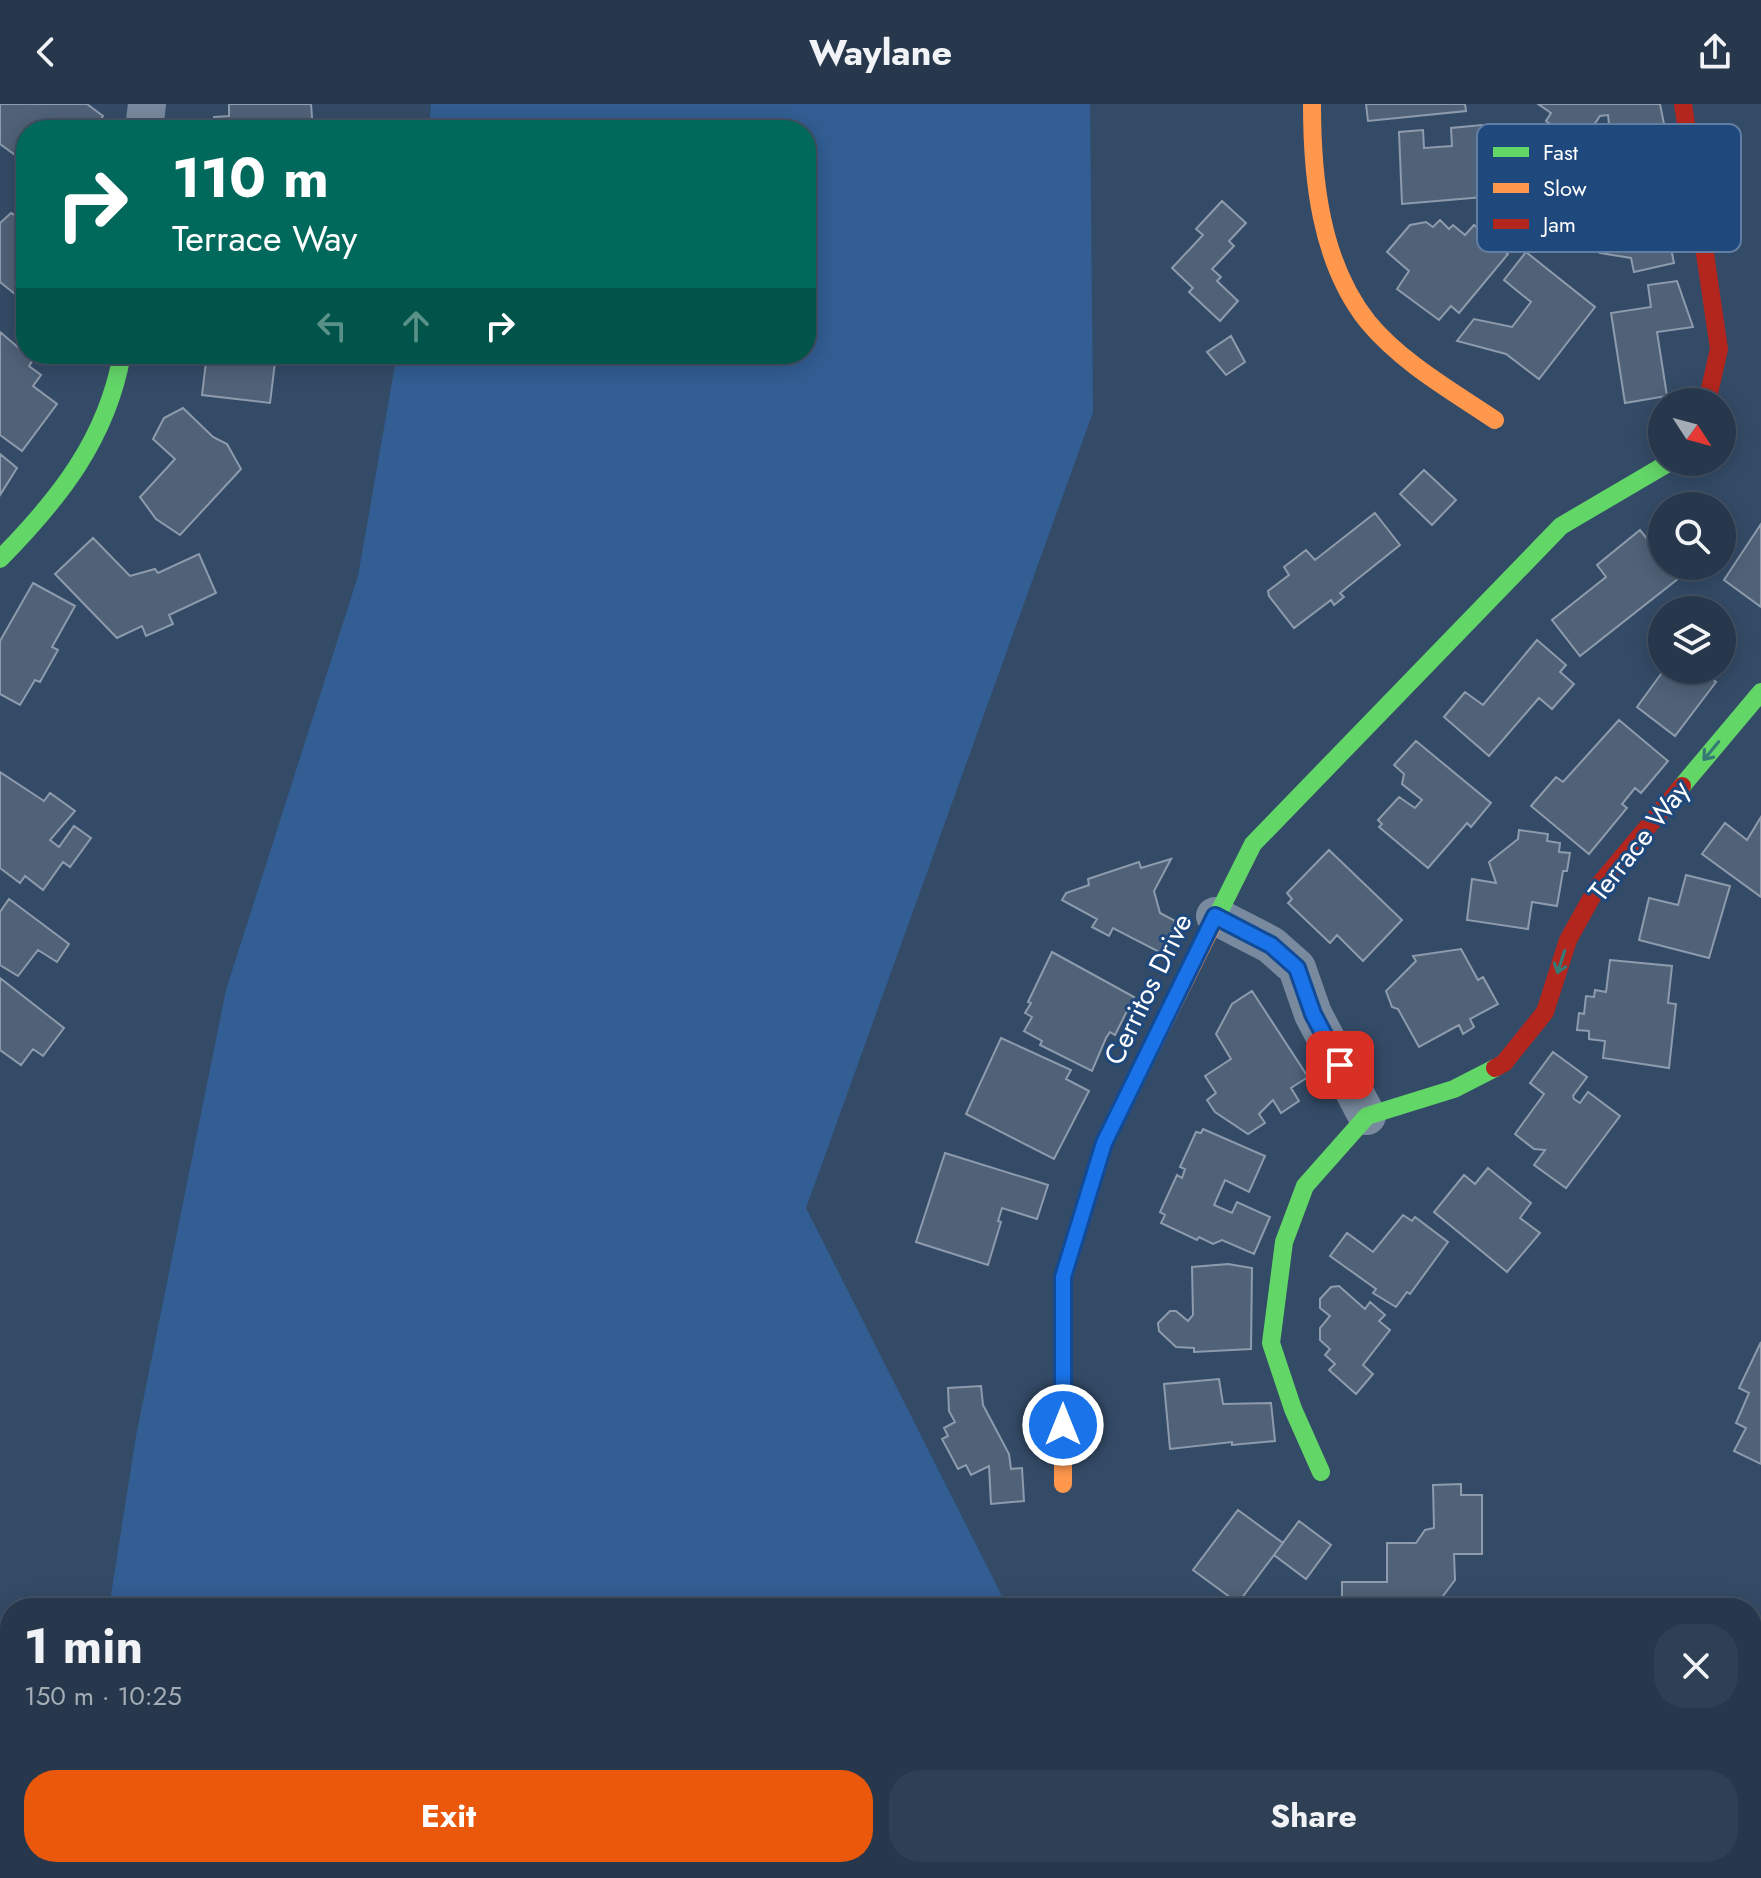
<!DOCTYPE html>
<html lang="en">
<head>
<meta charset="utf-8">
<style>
	body { margin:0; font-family:Jost,sans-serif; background:#2f3f54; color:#f1f3f6; height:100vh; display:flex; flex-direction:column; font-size:30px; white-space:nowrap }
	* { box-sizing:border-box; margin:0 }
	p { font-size:26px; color:#a4acb6 }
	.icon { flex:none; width:44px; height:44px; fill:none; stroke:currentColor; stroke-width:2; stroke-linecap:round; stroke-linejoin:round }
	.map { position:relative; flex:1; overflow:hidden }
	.drawer { position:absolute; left:0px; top:1494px; width:1762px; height:280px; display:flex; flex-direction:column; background:#27384d; border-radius:32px 32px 0 0; box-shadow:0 4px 20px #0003,0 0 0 2px #435265 }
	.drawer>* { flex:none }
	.guide { position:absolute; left:16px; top:16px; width:800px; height:244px; border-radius:32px; box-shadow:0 4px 20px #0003,0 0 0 2px #435265; background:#00695c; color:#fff; overflow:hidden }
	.needle { width:52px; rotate:126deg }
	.buttons { position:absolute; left:1648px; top:284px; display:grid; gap:16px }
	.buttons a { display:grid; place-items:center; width:88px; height:88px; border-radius:50%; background:#27384d; box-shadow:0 4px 20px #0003,0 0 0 2px #435265; font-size:40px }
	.pin { position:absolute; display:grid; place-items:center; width:68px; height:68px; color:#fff; margin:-34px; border-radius:16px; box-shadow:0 4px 12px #0006 }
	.me { position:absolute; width:88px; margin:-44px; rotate:0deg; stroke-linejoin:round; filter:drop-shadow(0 0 6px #0008) }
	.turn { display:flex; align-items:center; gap:28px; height:168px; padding:0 24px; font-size:36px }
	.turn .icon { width:104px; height:104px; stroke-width:2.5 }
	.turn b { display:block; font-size:56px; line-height:68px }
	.lanes { display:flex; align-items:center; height:76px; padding:0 24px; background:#0003; justify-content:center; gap:40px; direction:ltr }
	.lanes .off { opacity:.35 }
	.round { display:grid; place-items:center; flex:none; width:84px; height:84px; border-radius:32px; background:#2f3f54 }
	.summary { display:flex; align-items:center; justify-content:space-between; height:136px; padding:0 24px }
	h1 { font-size:48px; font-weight:700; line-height:60px }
	.cta { display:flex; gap:16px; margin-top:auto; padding:16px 24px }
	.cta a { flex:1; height:92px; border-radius:32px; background:#ea580c; color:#fff; font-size:32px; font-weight:700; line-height:92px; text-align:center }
	.cta a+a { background:#2f3f54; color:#f1f3f6 }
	header { display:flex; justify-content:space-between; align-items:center; height:104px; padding:0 24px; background:#27384d; font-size:36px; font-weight:700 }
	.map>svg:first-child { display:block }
	.green { fill:#325e93 }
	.building { fill:#506278; stroke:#8d9bac; stroke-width:2 }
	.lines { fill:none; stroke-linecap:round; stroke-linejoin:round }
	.street { stroke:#798a9e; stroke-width:38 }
	.fast { stroke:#63d668; stroke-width:18 }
	.slow { stroke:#ff974d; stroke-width:18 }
	.jam { stroke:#b3261e; stroke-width:18 }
	.oneway { stroke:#377a75 }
	.route-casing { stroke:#114b97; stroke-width:20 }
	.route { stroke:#1a73e8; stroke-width:14 }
	.labels { text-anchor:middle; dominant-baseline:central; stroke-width:6; stroke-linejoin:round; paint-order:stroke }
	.street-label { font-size:28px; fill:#fff; stroke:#1f487c }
	.key { fill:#1f487c; stroke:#627fa3; stroke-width:2 }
	.key-label { font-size:22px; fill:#fff }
</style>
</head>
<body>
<header><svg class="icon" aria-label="back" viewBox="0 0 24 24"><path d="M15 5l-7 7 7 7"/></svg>Waylane<svg class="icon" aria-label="share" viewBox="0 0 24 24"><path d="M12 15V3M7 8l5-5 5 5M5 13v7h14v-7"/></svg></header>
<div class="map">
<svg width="1761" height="1774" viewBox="0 0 1761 1774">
	<rect width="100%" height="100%" fill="#344b67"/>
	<path class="green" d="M431,0H1090L1093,308L806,1104L1008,1504H109L136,1332L226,886L358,472L397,250H806V26H429Z
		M65,1764H1198L1205,1774H63Z"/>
	<path class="building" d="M0,0H87L103,12L94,26H45L40,22L37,26H26V41L18,53L0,40Z
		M229,0H311L313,26H214V13L229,12Z
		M1366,0H1465L1466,7L1368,17Z
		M1538,0H1660L1664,20L1610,29L1608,11L1600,12L1583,37L1564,23L1561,28L1546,17L1551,9Z
		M1482,21V26L1494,25L1496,51H1491L1495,92L1402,100L1399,28L1423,26L1424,44L1452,42L1451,24Z
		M1615,62L1667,70L1665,87H1669L1671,114L1665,115L1674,159L1634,168L1631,154L1600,149L1602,138L1587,136L1597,78L1611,81Z
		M1222,97L1246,119L1229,137L1234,142L1212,165L1221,173L1217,177L1238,197L1220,217L1189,188L1193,184L1172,164L1203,131L1196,125Z
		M11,109L26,117V199L0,178V119Z
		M1440,116L1449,125L1453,121L1465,131L1474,121L1508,150L1459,209L1451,202L1439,216L1397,185L1409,167L1387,148L1410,121L1426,118L1433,123Z
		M1526,148L1595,203L1539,275L1506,250L1457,237L1474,215L1512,223L1531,198L1504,176Z
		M1677,177L1693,223L1657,228L1667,292L1625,299L1611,209L1651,203L1648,181Z
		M0,228L26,250L36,251L29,262L41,271L33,282L57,300L22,347L0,331Z
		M1231,232L1245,258L1226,271L1207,248Z
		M207,250H276L270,299L202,291Z
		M183,304L213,333L227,340L241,365L180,431L156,415L140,393L175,355L153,335L164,314Z
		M0,350L17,364L0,391Z
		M1424,366L1456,396L1432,421L1400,390Z
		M1375,409L1400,441L1340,489L1344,493L1334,501L1331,496L1294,524L1269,492L1268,487L1289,471L1284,463L1306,446L1315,456Z
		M1761,420V503L1724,476Z
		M1640,426L1662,453V462H1669L1679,474L1580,552L1552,516L1606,473L1597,461Z
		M93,434L130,472L155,465L158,469L199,450L216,489L169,511L173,520L146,532L142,522L117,534L55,470Z
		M33,479L75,502L52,543L58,546L40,578L35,576L20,601L0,590V537Z
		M1537,536L1566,561L1560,568L1574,580L1552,605L1539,594L1489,652L1444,613L1465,588L1483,601Z
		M1664,566H1717L1711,574L1716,578L1675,632L1637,603Z
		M1619,616L1668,657L1641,689L1635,684L1622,700L1627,704L1589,750L1531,702L1556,673L1563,678Z
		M1416,637L1491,699L1471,723L1467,719L1428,764L1379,723L1382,720L1378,716L1399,693L1415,704L1422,696L1402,680L1404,670L1394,661Z
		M0,668L44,697L50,689L75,707L50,736L59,743L74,722L91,734L70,763L63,758L43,786L25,772L20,779L0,764Z
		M1761,713V793L1702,750L1725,719L1747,736Z
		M1519,726L1548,730L1547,737L1560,739L1559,748L1570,749L1567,767H1563L1557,802L1532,798L1528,825L1467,816L1472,775L1496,779L1489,758L1518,735Z
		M1329,746L1402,816L1363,857L1337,831L1330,839L1288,799L1292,795L1287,789Z
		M1171,755L1154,787L1160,809L1179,819L1163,850L1113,824L1109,832L1092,823L1097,815L1062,796L1066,789L1089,781L1088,775L1139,758L1141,764Z
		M1686,771L1730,782L1709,854L1639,836L1649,794L1678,801Z
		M9,795L69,840L57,858L38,846L18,872L0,861V808Z
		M1461,845L1478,876L1483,873L1498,900L1470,915L1474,923L1463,930L1459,921L1419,943L1398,905L1392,903L1386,887L1416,857L1413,852Z
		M1052,848L1134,893L1115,931L1110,928L1106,934L1092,967L1040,941L1042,937L1024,927L1032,913L1025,909L1031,899L1028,898Z
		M1610,856L1672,862L1668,899L1676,900L1669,964L1603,954L1605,937L1589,935V927L1577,926L1579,909L1584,910L1586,892L1594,893L1595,886L1606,888Z
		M0,874L64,924L43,952L33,945L21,961L0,946Z
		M1252,887L1308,973L1291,984L1299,997L1281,1009L1273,996L1259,1010L1265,1019L1248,1030L1215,1008L1207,996L1216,989L1205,972L1231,955L1216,930L1232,900Z
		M1001,934L1071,966L1066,975L1089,987L1054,1055L966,1010Z
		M1553,948L1587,973L1573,992L1574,995L1580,999L1588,988L1620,1012L1566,1084L1534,1061L1545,1046L1534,1045L1515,1030L1544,990L1530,979Z
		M1203,1025L1265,1052L1249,1088L1225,1076L1214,1101L1232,1109L1237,1098L1270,1113L1254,1150L1222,1136L1213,1140L1199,1133L1197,1136L1161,1119L1165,1111L1160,1108L1177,1071L1182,1074L1185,1065L1180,1063L1196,1028L1201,1029Z
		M945,1049L1048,1081L1037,1115L1002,1104L998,1117L1001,1118L988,1161L916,1138Z
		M1488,1064L1531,1099L1520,1114L1540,1129L1507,1168L1434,1108L1464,1071L1475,1080Z
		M1403,1111L1412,1117L1415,1113L1448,1138L1410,1190L1407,1188L1396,1203L1373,1189L1376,1185L1330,1152L1347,1129L1373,1148Z
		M1228,1160L1252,1164L1251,1245L1194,1248V1244L1176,1243L1159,1227L1158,1219L1170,1207H1176L1188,1217L1193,1211L1192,1163Z
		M1339,1182L1365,1205L1370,1198L1385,1211L1379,1217L1390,1226L1363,1261L1373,1270L1356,1290L1329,1266L1335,1260L1325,1251L1330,1245L1320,1236V1224L1330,1212L1320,1204V1195L1331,1183Z
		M1761,1238V1360L1734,1347L1746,1324L1736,1319L1749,1289L1739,1284Z
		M1219,1275L1223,1300L1271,1299L1275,1337L1232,1341V1338L1170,1345L1164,1280Z
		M981,1282L983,1301L1009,1350L1011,1365L1022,1364L1024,1397L991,1400L989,1362L971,1371L966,1361L958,1365L942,1335L948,1332L944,1324L955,1318L949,1307L948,1284Z
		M1461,1380V1391H1482V1450H1454L1455,1476L1434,1504H1342V1478H1387V1439H1416L1425,1426L1434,1424L1433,1381Z
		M1238,1406L1283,1439L1238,1499L1193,1466Z
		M1299,1417L1331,1441L1306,1475L1274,1451Z
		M1545,1764H1614L1618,1772L1528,1774Z"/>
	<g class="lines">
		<path class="street" d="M144,26L147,0
			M1215,812L1271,841L1297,864L1313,910L1367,1012
			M1752,1637L1761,1617
			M1720,1764V1774"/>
		<path class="fast" d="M0,455C59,395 107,335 122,250
			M1682,682L1761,588
			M1216,814L1253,740L1561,422L1670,358
			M1321,1368L1293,1305L1271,1239L1284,1138L1305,1082L1367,1012L1454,985L1495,964"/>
		<path class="slow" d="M1312,0C1312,73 1320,158 1368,218C1402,259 1452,287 1495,316
			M1063,1380V1173L1104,1039L1216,814"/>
		<path class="jam" d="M1683,0L1719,245L1707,298
			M1495,964L1504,959L1545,908L1568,836L1598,782L1682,682"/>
	</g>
	<defs><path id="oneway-shaft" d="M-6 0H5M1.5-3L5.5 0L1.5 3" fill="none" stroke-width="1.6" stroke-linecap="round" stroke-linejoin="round" transform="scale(2)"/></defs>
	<g class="oneway">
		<use href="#oneway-shaft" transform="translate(1711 647) rotate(130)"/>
		<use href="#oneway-shaft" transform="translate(1561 858) rotate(108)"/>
	</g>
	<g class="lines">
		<g class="route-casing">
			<path id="route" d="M1063,1321V1173L1104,1039L1215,812L1271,841L1297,864L1313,910L1340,961"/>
		</g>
		<use href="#route" class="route"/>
	</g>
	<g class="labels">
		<g class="street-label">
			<text transform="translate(1639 737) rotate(-52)">Terrace Way</text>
			<text transform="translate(1148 885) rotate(-64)">Cerritos Drive</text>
		</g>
	</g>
	<rect x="1477" y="20" width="264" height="128" rx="12" class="key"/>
	<rect x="1493" y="43" width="36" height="10" fill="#63d668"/>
	<rect x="1493" y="79" width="36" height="10" fill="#ff974d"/>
	<rect x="1493" y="115" width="36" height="10" fill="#b3261e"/>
	<g class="key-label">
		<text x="1543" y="56">Fast</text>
		<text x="1543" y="92">Slow</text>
		<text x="1543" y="128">Jam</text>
	</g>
</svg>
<div class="buttons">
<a><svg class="needle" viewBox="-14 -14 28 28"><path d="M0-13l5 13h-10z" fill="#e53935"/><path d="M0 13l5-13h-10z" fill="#a4acb6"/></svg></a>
<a><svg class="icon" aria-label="search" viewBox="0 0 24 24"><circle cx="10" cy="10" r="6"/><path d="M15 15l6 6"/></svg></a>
<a><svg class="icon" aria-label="layers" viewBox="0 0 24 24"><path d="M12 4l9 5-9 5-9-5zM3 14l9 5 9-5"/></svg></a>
</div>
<div class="pin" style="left:1340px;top:961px;background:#d93025"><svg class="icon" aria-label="arrive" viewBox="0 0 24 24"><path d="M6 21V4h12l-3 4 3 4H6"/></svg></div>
<svg class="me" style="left:1063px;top:1321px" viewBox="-20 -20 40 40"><circle r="17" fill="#1a73e8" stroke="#fff" stroke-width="3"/><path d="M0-11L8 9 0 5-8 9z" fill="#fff"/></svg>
<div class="guide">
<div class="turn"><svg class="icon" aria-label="right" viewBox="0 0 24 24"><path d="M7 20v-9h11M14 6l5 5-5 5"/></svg><div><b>110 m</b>Terrace Way</div></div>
<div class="lanes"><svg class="icon off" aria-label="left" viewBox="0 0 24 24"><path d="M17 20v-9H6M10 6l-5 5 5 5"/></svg><svg class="icon off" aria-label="ahead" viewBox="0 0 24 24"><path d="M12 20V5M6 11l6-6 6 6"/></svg><svg class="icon" aria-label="right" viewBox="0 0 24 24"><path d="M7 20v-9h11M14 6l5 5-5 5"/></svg></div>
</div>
<section class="drawer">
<div class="summary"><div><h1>1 min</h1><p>150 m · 10:25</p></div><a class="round"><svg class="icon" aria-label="close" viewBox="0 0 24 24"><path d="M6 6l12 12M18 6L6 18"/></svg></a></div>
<div class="cta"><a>Exit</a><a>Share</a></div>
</section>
</div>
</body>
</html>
